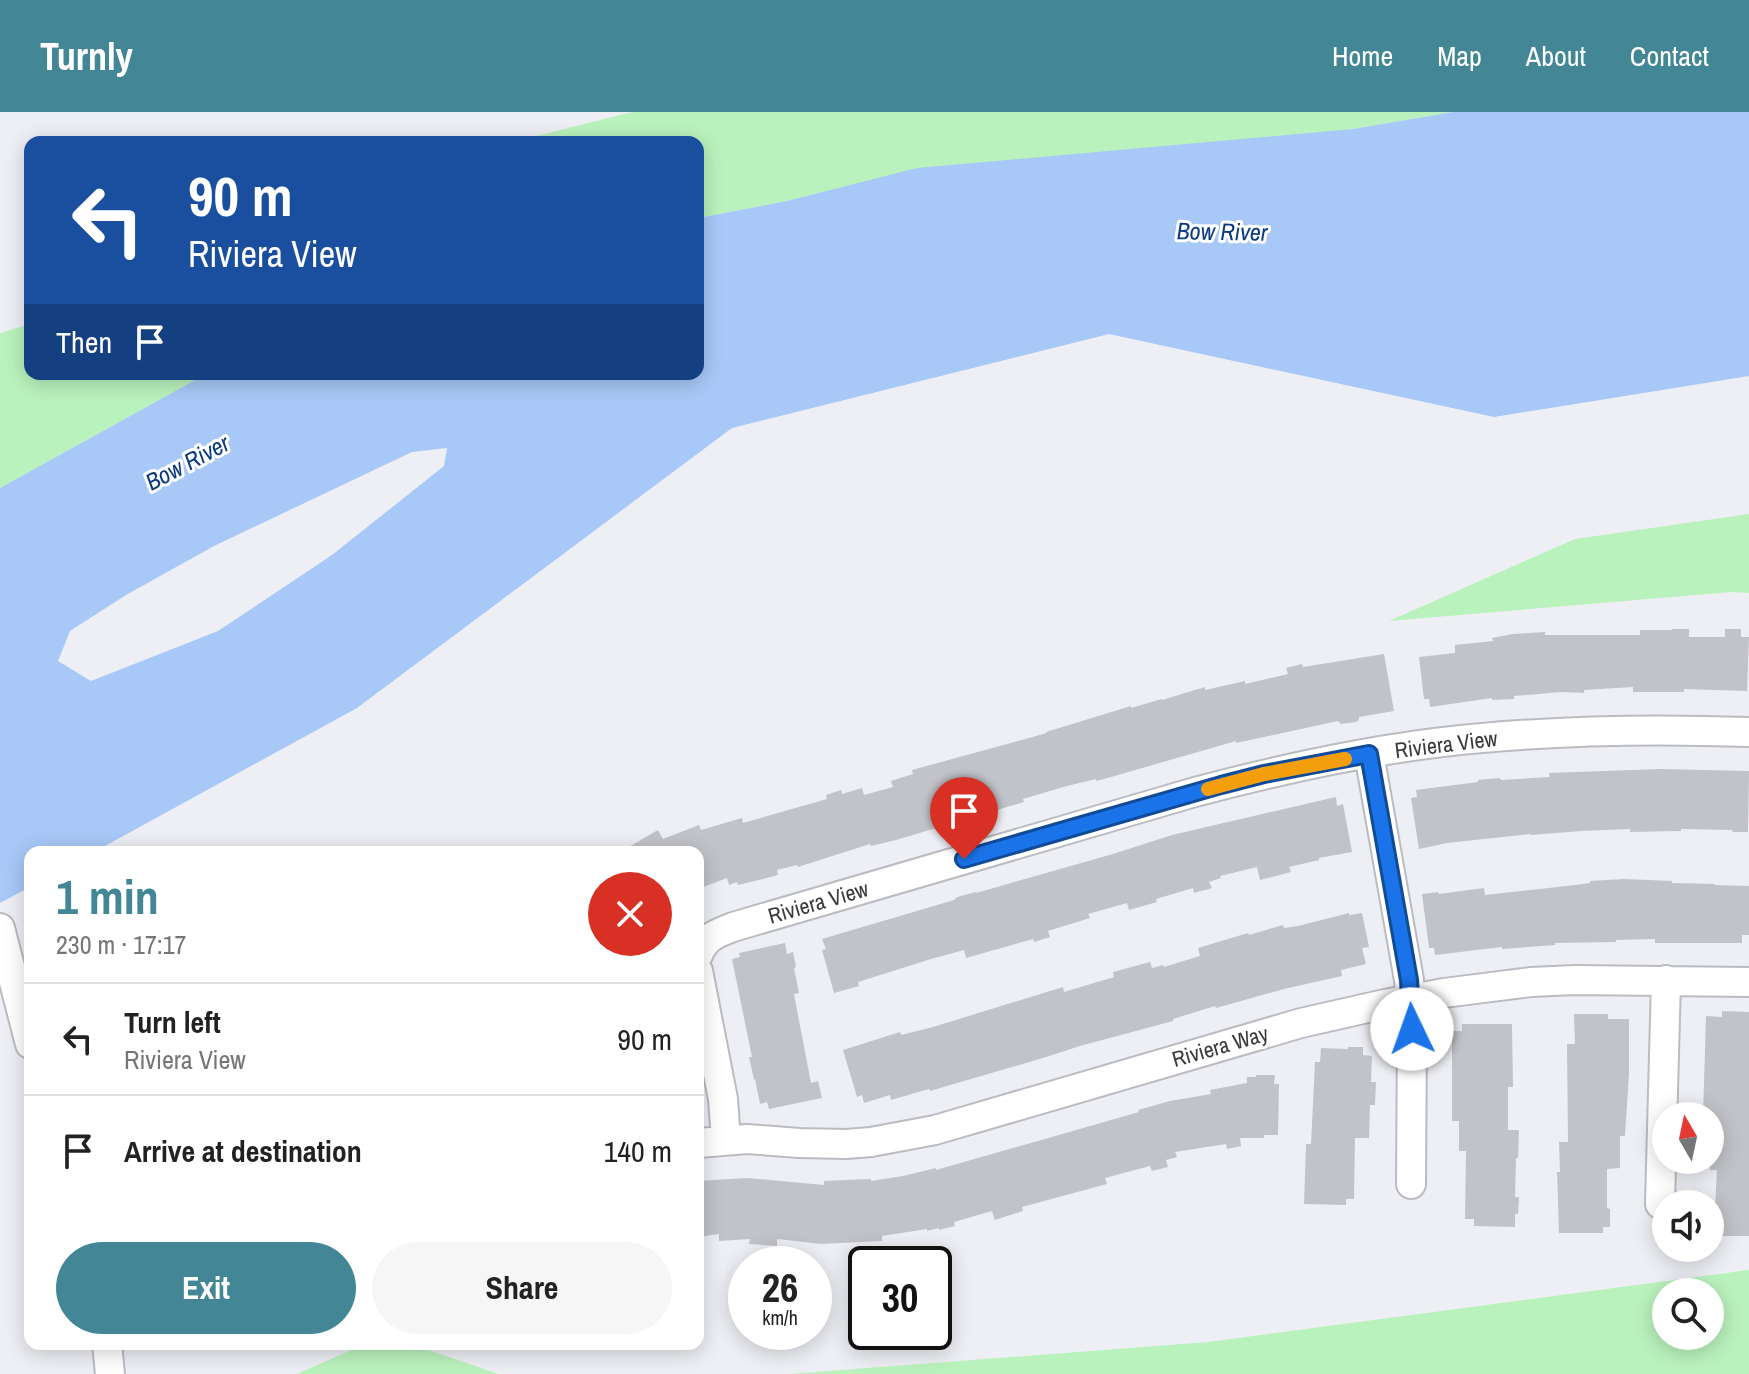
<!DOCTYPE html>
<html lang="en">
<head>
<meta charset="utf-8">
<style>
	body { margin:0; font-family:"Archivo Narrow",sans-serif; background:#f6f6f6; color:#222; height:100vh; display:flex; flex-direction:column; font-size:30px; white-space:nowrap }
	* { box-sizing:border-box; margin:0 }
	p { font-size:26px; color:#767676 }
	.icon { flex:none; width:44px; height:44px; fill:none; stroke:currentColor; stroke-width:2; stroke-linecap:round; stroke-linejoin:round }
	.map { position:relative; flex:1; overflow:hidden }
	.details { position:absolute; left:24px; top:734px; width:680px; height:504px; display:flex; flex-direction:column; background:#fff; border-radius:16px; box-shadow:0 4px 20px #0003 }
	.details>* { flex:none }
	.guide { position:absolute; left:24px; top:24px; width:680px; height:244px; border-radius:16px; box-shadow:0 4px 20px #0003; background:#1a4fa0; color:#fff; overflow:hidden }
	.needle { width:52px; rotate:351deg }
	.controls { position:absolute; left:1652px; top:990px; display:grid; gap:16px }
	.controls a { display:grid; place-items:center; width:72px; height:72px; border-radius:50%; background:#fff; box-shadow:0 4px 20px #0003; font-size:40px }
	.speed { position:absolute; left:728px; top:1134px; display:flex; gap:16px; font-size:40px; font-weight:700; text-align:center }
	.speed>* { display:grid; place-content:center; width:104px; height:104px; border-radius:50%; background:#fff; box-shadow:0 4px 20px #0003; line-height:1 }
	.speed small { font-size:20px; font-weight:400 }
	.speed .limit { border:4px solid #111; border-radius:12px; background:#fff; color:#111 }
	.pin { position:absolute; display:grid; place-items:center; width:68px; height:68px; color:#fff; margin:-82px -34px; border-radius:50% 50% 50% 0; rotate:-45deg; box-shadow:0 0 8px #0007 }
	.pin .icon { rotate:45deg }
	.me { position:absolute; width:88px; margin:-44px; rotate:357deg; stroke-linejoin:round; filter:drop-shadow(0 0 6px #0008) }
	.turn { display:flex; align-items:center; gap:28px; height:168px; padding:0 32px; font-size:36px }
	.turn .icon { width:104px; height:104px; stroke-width:2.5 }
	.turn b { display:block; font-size:56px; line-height:68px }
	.then { display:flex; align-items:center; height:76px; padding:0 32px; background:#0003; gap:16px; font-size:30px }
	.round { display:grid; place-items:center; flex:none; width:84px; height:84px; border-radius:42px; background:#f6f6f6 }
	.summary { display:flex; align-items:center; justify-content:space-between; height:136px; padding:0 32px }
	h1 { font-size:48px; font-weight:700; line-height:60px; color:#438796 }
	.button { display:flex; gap:16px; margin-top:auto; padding:16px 32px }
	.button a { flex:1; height:92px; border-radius:48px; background:#438796; color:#fff; font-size:32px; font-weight:700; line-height:92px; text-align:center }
	.button a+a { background:#f6f6f6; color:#222 }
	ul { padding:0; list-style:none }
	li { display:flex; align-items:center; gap:24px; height:112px; padding:0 32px; border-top:2px solid #e0e0e0 }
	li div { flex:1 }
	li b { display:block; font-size:30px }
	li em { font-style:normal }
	header { display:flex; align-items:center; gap:48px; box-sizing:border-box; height:112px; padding:0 40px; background:#438796; color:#fff }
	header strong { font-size:38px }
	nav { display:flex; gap:44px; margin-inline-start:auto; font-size:28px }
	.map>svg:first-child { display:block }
	.green { fill:#baf2bd; fill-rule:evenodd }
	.water { fill:#a8c8f7; fill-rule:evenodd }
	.building { fill:#c2c3c8 }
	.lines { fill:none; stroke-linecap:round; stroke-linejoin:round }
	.minor-casing { stroke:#bbbcc1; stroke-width:32 }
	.minor { stroke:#fff; stroke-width:28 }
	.route-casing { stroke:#114b97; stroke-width:20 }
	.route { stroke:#1a73e8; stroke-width:14 }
	.slow { stroke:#f59e0b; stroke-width:14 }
	.labels { text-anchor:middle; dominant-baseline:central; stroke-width:6; stroke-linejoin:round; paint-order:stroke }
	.street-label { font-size:22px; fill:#3a3a3d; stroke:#fff }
	.water-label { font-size:24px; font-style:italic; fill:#0a3b7f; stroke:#fff }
</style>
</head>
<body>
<header>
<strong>Turnly</strong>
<nav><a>Home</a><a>Map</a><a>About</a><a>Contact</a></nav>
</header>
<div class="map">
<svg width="1749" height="1262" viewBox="0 0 1749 1262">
	<rect width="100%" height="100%" fill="#eeeff4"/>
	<path class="green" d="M632,0H1453L1353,17L787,89L698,106V30H513Z
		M30,212V262H206L0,376V221Z
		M1749,402V481L1731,480L1389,509L1575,427Z
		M1749,1158V1262H789L1208,1230ZM1666,1180H1710V1224H1666Z
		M365,1232H410L499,1262H297Z"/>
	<path class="water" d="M1453,0H1749V264L1494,305L1109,222L732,316L357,596L94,740H30V775L0,791V376L206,262H698V106L787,89L917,56L1353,17ZM447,336L444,354L332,443L218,519L91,569L58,549L70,519L126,483L214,434L412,340Z"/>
	<path class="building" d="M1672,517H1689V525H1725V517H1741V525H1749L1747,579L1684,577V580H1633V575L1584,578V581L1561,580L1514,584V587L1492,588V586L1430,595L1429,587H1424L1419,545L1455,541V533L1493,529L1492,526L1513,522L1545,520V523H1640V518H1672Z
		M1384,542L1394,599L1359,605V608L1356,610L1341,612L1338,609L1236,631V629L1104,667L1096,669V667L1067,674L1023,687L1024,690L896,728L871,734L870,732L798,755L797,753L777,758L778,763L763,767L738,773L737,770L729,773L727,766L698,777V740H620L658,718L663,727L699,713L701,718L742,706L743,711L827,687L826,683L841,678L842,682L862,676L864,683L893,675L891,669L913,662L912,658L1047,621L1046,620L1131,594V596L1162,587V588L1205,575V578L1245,569V572L1288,562L1286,556L1302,552L1303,555Z
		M1660,657L1749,659L1748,720H1732L1733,718L1681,717V719L1630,720V717L1581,719L1531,723V722L1447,731L1419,737L1411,686L1417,685L1416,678L1478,670V668L1500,666L1501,668L1550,665L1549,661Z
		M1336,685L1337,694L1343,692L1352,740L1319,746V748L1289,755L1291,760L1260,768L1257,755L1220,764L1221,766L1209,770L1212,776L1194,781L1193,776L1156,787L1157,790L1129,798L1127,791L1088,802L1090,806L1048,819L1050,825L1034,830L1033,827L966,846L964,838L931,847L858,870L859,874L834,881L822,838L826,837L822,827L954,788L957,785L976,780V781L1113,742L1172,723Z
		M1624,767L1672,769V771L1715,772V773L1749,774V823H1742V831H1655V827L1616,828V830L1555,831V833L1502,837V835L1435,843L1434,836H1429L1422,782L1438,780L1439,782L1484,776L1485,783L1575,773L1590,771V769Z
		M1349,801V803L1362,801L1369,835L1362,836L1366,852L1341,858L1342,864L1284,877L1216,896L1215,894L1173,907V909L1080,934L1043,946L930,979L929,977L891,988L890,983L864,991L862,983L857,985L843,938L900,920L901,923L933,915L1063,875L1064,880L1114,865L1113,860L1150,850L1152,856L1163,853L1164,855L1200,844L1198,836L1248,821L1249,823L1283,813L1284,816L1298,814Z
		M785,831L787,842L793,840L796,855L794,856L799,881L794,882L811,971L818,969L822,986L769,997L767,990L760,992L755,967L754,968L749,945H752L732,847L740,845L739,841Z
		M1722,899L1749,900V1124H1720L1721,1115H1714L1717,1058H1710V1004H1703L1706,904L1722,905Z
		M1574,902H1608V907H1629V961L1625,1024H1620V1056L1607,1057V1096L1610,1097V1115H1603V1121H1559L1557,1060H1560L1559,1030H1568L1567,932H1575Z
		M1462,912H1512L1513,975H1508V1018H1519L1518,1046H1516L1515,1085H1519L1518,1102H1515V1115L1474,1114V1107H1465L1466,1039H1459V1009H1452V919H1462Z
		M1348,935H1363V943L1372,944L1371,970H1376L1375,993H1370L1369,1026H1355L1354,1087H1346V1093L1304,1092L1306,1032H1311L1315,950H1320L1321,936L1348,937Z
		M1256,963H1275L1274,972H1279L1278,1023H1264V1026H1240L1241,1034L1227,1037L1226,1032L1175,1040L1177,1045L1166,1048L1168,1055L1152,1059L1150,1054L1105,1066L1107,1072L1022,1095L1023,1099L995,1108L992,1099L954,1110L955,1114L939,1118V1116L927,1119V1117L882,1124V1129L821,1132L777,1127V1134L749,1132L750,1127L719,1129V1122L698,1125V1069L747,1066L824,1073V1069L871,1067V1069L903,1064L936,1056V1058L1139,1000L1138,998L1170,989L1211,982L1210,978L1247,971V965H1256Z"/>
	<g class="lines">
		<g class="minor-casing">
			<path id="minor" d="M1369,642L1409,868L1412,917L1411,1072
				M0,816L30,932
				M698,843C704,826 717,821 733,815L1195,680C1289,655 1385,634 1482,626C1571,618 1660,617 1749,620
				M698,859L723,987L726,1028
				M698,1031L747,1027L799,1031L846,1032L871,1030L935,1018L1301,911L1385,892L1444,881L1531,870L1575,868L1749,870
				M1660,1092L1666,868
				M107,1232L110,1262"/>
		</g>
		<use href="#minor" class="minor"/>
	</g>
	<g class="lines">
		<g class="route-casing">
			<path id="route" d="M964,747L1221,673L1264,662L1369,642L1409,868L1412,917"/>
		</g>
		<use href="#route" class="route"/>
		<path class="slow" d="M1208,677L1264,662L1345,647"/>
	</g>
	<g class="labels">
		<g class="street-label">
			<text transform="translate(1446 632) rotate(-7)">Riviera View</text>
			<text transform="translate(818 790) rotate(-16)">Riviera View</text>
			<text transform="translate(1220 934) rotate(-16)">Riviera Way</text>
		</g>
		<g class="water-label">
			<text transform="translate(1222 119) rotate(1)">Bow River</text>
			<text transform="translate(187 350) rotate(-28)">Bow River</text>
		</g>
	</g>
</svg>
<div class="controls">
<a><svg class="needle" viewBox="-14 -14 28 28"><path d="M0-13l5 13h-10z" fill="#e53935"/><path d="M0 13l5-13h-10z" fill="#767676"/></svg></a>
<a><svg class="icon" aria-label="sound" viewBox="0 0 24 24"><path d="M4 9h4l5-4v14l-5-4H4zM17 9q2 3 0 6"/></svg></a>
<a><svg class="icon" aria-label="search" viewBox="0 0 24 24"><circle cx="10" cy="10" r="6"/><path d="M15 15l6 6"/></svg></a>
</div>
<div class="speed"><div>26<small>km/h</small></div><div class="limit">30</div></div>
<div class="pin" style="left:964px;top:747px;background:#d93025"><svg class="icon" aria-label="arrive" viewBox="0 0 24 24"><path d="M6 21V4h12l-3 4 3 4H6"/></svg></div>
<svg class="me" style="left:1412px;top:917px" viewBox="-20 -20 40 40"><circle r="19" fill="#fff"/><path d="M0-13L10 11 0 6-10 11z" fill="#1a73e8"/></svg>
<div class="guide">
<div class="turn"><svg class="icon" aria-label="left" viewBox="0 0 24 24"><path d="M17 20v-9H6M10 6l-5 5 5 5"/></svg><div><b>90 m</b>Riviera View</div></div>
<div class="then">Then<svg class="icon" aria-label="arrive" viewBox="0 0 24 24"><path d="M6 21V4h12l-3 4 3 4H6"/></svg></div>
</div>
<section class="details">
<div class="summary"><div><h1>1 min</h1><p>230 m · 17:17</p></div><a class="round" style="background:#d93025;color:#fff"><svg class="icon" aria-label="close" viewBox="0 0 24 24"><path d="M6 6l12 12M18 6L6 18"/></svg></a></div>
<ul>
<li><svg class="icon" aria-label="left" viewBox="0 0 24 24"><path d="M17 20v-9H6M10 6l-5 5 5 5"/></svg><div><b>Turn left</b><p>Riviera View</p></div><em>90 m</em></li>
<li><svg class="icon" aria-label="arrive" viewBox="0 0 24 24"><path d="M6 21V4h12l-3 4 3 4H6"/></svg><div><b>Arrive at destination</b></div><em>140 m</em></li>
</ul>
<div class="button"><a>Exit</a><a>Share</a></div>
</section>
</div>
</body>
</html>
